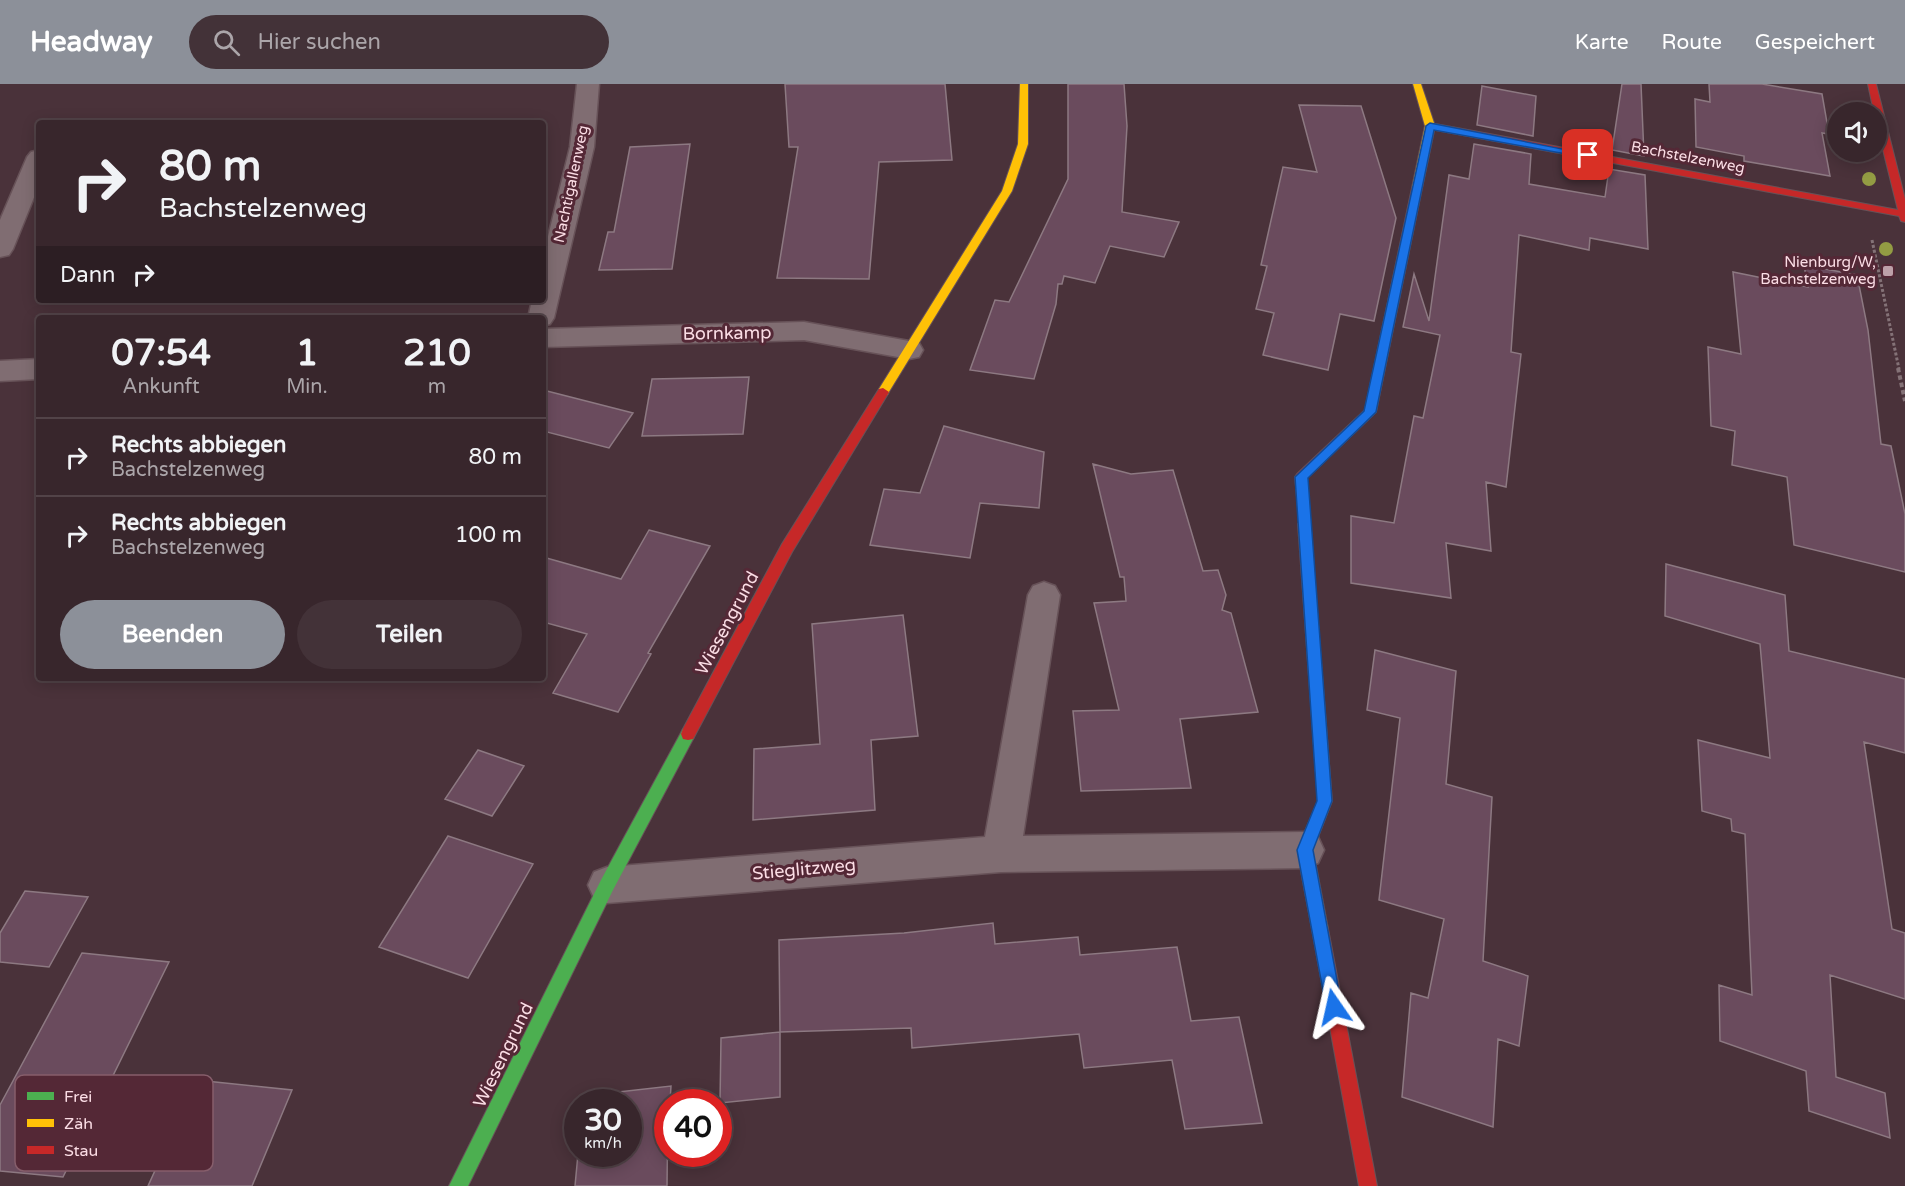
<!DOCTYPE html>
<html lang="de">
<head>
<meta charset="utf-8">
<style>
	body { margin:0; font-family:"Varela Round",sans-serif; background:#433238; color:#f1f3f6; height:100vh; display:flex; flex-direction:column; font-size:22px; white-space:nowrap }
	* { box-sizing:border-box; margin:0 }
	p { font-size:20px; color:#aba5a9 }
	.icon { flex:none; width:33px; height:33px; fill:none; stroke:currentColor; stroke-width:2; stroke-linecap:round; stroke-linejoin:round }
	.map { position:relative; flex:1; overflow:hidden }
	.side { position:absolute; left:36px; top:231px; width:510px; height:366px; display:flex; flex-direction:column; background:#38262c; border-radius:6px; box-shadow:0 3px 15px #0003,0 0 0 2px #524348 }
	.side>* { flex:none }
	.banner { position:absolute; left:36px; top:36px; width:510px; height:183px; border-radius:6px; box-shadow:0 3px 15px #0003,0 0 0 2px #524348; background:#38262c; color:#f1f3f6; overflow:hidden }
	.buttons { position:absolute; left:1827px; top:18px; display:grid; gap:12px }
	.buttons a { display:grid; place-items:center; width:60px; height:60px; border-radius:50%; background:#38262c; box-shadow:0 3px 15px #0003,0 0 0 2px #524348; font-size:30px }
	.speed { position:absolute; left:564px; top:1005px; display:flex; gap:12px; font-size:30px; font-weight:700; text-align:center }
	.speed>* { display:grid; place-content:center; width:78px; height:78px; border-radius:50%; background:#38262c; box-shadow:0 3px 15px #0003,0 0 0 2px #524348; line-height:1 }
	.speed small { font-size:15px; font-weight:400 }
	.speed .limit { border:9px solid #d22; background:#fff; color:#111 }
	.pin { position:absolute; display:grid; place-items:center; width:51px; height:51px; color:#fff; margin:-26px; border-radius:12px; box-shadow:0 3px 9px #0006 }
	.me { position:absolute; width:66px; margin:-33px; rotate:349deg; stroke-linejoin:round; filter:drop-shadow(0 0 4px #0008) }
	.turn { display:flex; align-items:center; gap:21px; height:126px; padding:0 24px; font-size:27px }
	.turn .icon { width:78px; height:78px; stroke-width:2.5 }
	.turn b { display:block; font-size:42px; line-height:51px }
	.then { display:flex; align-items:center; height:57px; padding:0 24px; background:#0003; gap:12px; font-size:22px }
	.eta { display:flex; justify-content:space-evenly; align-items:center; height:102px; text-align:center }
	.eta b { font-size:36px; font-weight:800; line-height:42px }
	.button { display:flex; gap:12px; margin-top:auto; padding:12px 24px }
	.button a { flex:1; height:69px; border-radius:36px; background:#8c9099; color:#fff; font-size:24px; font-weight:800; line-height:69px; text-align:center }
	.button a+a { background:#433238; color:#f1f3f6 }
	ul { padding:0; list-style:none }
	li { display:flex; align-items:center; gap:18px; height:78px; padding:0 24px; border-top:2px solid #524348 }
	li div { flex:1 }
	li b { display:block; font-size:22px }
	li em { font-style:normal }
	header { display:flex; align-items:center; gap:36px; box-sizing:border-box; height:84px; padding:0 30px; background:#8c9099; color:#fff }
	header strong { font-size:28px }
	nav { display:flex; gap:33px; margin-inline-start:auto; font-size:21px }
	.search { width:420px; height:54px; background:#433238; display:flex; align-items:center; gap:15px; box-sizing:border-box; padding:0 21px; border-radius:33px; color:#aba5a9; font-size:22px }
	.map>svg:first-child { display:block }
	.building { fill:#6a4b5d; stroke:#8d7982; stroke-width:1.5 }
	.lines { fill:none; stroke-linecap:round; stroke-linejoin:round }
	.street-casing { stroke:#675258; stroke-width:3 }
	.fast-casing { stroke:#675258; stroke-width:2 }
	.slow-casing { stroke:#675258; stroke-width:2 }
	.jam-casing { stroke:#675258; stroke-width:2 }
	.path-far1 { stroke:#847277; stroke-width:3; stroke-dasharray:3 2; stroke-linecap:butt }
	.path { stroke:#847277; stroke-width:4; stroke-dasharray:4.5 3; stroke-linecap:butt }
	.street { fill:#806d72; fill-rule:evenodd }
	.fast { fill:#4caf50; fill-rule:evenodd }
	.slow { fill:#ffc107; fill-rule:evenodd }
	.jam { fill:#c62828; fill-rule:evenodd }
	.tree { fill:#939c43 }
	.route { fill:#1a73e8; stroke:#114b97; stroke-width:1.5 }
	.poi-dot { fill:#bda1a9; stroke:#542836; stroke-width:2 }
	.labels { text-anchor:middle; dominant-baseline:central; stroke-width:6; stroke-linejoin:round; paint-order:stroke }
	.far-street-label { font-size:15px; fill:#fbdde5; stroke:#542836 }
	.far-poi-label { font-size:15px; fill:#fbdde5; stroke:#542836; text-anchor:end }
	.street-label { font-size:18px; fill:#fbdde5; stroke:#542836 }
	.key { fill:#542836; stroke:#865e6b; stroke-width:1.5 }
	.key-label { font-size:16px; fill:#fbdde5 }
</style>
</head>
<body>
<header>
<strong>Headway</strong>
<div class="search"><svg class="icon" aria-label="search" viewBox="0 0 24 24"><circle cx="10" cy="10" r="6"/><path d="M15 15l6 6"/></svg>Hier suchen</div>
<nav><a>Karte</a><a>Route</a><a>Gespeichert</a></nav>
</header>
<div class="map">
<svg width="1905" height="1102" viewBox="0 0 1905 1102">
	<rect width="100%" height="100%" fill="#4a323a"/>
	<path class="building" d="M785,0H945L952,76L879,78L869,195L777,194L798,63H789Z
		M1068,0H1124L1127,42L1122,128L1179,138L1164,173L1110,162L1095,199L1064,192L1062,200H1058L1056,220L1034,295L970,286L995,216L1009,218L1068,95Z
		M1622,0H1641L1644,72L1612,66Z
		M1709,0H1762L1822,10L1829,50L1822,49L1830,92L1744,77V72L1696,63L1695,15L1710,18Z
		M1482,2L1536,12L1533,52L1477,41Z
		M1299,21L1361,22L1396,134L1374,237L1340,230L1328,286L1263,271L1274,229L1256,225L1267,182L1261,181L1283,83L1317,88Z
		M690,60L672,185L599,186L608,148H614L630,63Z
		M1474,60L1531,70L1529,100L1605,113L1609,85L1645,91L1648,165L1590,154L1589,166L1519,151L1511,268L1521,270L1506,403L1486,398L1491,467L1446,459L1451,514L1351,499V432L1394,439L1414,332L1423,334L1440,251L1403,243L1414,190L1429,237L1449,91L1469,95Z
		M1804,181L1857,191L1868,246L1881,360L1891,362L1905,430V488L1794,461L1787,393L1732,381L1735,347L1711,342L1708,263L1741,270L1733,188L1808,203Z
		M749,293L743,350L642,352L652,295Z
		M543,306L633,329L609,364L543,347Z
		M944,342L1044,368L1039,424L980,419L970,474L870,461L884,405L920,409Z
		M1093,380L1131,390L1173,386L1203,487L1218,486L1226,511L1222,526L1231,529L1258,628L1180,635L1191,704L1081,707L1073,627L1119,626L1094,519L1126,517L1124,493H1120Z
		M649,446L710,462L648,569L651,570L618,628L553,609L587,550L543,538V473L621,495Z
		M1666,480L1785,511L1789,567L1905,595V669L1864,658L1892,845L1905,849V915L1830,891L1836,993L1885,1009L1890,1054L1809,1027L1806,987L1720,957L1719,901L1752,911L1745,750L1732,747L1731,735L1702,727L1698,656L1770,674L1760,560L1665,532Z
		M903,531L918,652L871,656L875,726L753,736L754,665L820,660L812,540Z
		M1375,566L1456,587L1446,700L1492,713L1483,877L1528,892L1519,962L1498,955L1493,1043L1402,1013L1411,909L1428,914L1444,835L1379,816L1400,634L1367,626Z
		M478,666L524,682L492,732L445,715Z
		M448,752L533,780L468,894L379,863Z
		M25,807L88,813L49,883L0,878V849Z
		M993,839L995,860L1078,853L1080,871L1177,863L1191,937L1239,933L1262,1039L1185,1045L1172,976L1084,984L1079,950L912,964L911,944L780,948L779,856L904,849Z
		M82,869L169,878L63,1093L0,1087V1021Z
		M780,948V1013L720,1019L721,954Z
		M196,996L292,1006L252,1102H148Z
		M671,1002L670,1018H668L667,1102H575L578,1070H628V1018H582L583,1012Z"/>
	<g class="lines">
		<g class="street-casing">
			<path id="street" d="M577,0H599L594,63L554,234L550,240L543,242V234H528L532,216H543V173L570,63Z
				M39,66V101L13,165L9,171L0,173V136L27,73L31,68Z
				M804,238L909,257L919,259L923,266L919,273L909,275L804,256L543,263V245Z
				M39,275V295L0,297V277Z
				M1044,498L1055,502L1060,511L1023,752L1305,748L1318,753L1324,766L1318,779L1305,784L1001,788L607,819L594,814L588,801L594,788L607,783L985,753L1028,511L1033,502Z"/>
		</g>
		<g class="fast-casing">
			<path id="fast" d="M688,644L693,645L695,650L693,655L613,806L468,1102H449L601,796L683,645Z"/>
		</g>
		<g class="slow-casing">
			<path id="slow" d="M1020,0H1028V60L1012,107L887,311H879V305L1002,107L1018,60Z
				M1413,0H1421L1435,42L1422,104L1417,107L1412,104L1425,42Z
				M1304,435L1310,440L1332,717L1313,766L1328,845L1326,851L1320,853L1314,851L1312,845L1297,766L1318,717L1298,440Z"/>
		</g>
		<g class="jam-casing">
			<path id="jam" d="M1868,0H1876L1905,115V138L1901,137L1899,132L1430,45L1425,42L1430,39L1898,126L1876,37V28H1874Z
				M1417,101L1422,104L1376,328L1307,394L1310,440L1308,443H1300L1295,393L1297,390L1365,326L1412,104Z
				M883,304L889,308L792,468L693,655L688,656L683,655L681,650L683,645L782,460L879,305Z
				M1320,837L1326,839L1328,845L1377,1102H1359L1312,845L1314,839Z"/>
		</g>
		<path class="path-far1" d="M1872,156L1899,285"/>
		<path class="path" d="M1898,284L1905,317"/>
		<use href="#street" class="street"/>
		<use href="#fast" class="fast"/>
		<use href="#slow" class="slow"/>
		<use href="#jam" class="jam"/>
	</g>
	<g class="tree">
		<circle cx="1869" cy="95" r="7"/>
		<circle cx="1886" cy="165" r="7"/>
	</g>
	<path class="route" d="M1430,39L1593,71L1588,74L1434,46L1376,328L1308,394L1332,717L1313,766L1342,923L1340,929L1334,931L1328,929L1326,923L1297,766L1317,717L1295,393L1364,327L1426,42Z"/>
	<rect class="poi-dot" x="1882" y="181" width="12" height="12" rx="3"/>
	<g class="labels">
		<g class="far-street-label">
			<text transform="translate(1688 73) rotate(11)">Bachstelzenweg</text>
			<text transform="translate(571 100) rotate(-78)">Nachtigallenweg</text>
		</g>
		<g class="far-poi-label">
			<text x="1876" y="178">Nienburg/W,<tspan x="1876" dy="17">Bachstelzenweg</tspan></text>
		</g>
		<g class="street-label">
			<text transform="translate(727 249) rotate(-1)">Bornkamp</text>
			<text transform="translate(727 539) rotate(-62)">Wiesengrund</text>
			<text transform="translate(804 785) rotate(-5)">Stieglitzweg</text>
			<text transform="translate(503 971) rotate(-64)">Wiesengrund</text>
		</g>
	</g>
	<rect x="15" y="991" width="198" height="96" rx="9" class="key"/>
	<rect x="27" y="1008" width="27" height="8" fill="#4caf50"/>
	<rect x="27" y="1035" width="27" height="8" fill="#ffc107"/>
	<rect x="27" y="1062" width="27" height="8" fill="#c62828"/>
	<g class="key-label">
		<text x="64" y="1018">Frei</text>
		<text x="64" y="1045">Zäh</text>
		<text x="64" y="1072">Stau</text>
	</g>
</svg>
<div class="buttons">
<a><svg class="icon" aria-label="sound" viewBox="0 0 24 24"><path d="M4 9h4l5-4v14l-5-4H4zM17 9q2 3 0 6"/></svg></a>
</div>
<div class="speed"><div>30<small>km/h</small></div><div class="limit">40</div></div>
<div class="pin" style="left:1588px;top:71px;background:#d93025"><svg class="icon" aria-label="arrive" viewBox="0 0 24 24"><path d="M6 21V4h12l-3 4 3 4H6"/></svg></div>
<svg class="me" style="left:1334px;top:923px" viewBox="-20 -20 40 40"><path d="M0-17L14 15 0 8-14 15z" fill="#1a73e8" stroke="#fff" stroke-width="4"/></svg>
<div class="banner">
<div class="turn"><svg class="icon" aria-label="right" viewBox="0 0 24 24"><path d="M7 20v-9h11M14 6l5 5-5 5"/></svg><div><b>80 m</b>Bachstelzenweg</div></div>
<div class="then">Dann<svg class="icon" aria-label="right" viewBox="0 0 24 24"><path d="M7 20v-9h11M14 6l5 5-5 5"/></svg></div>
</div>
<section class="side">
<div class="eta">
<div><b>07:54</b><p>Ankunft</p></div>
<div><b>1</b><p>Min.</p></div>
<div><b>210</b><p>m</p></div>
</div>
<ul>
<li><svg class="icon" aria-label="right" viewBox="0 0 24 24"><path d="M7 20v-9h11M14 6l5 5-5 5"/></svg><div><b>Rechts abbiegen</b><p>Bachstelzenweg</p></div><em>80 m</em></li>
<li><svg class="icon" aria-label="right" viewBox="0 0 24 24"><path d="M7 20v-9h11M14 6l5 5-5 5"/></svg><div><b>Rechts abbiegen</b><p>Bachstelzenweg</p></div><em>100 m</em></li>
</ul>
<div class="button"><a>Beenden</a><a>Teilen</a></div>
</section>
</div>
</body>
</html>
